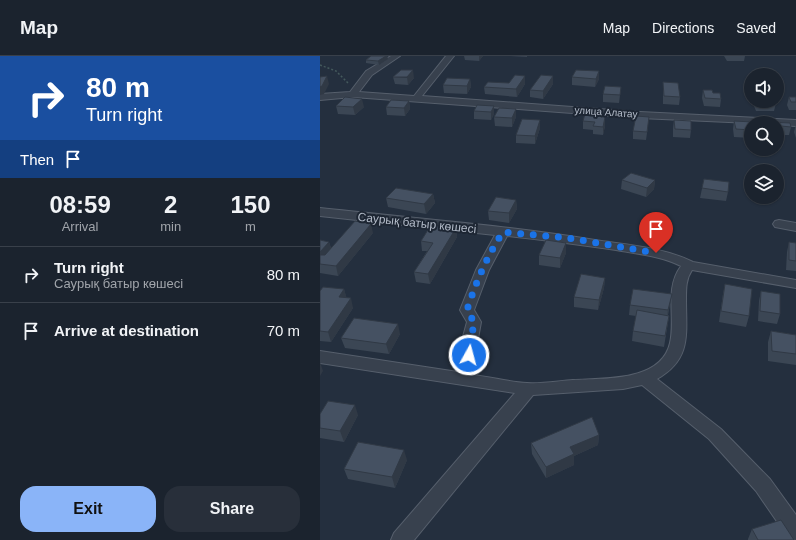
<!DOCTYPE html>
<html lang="en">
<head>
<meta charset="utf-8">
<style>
	body { margin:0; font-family:Arial,sans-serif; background:#282f3a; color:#f1f3f6; height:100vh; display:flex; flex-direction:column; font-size:15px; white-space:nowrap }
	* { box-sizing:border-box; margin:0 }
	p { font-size:13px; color:#a0a4aa }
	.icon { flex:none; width:22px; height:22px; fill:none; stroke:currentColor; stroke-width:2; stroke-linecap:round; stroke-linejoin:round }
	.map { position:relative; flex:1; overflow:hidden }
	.drawer { display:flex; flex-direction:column; background:#1b232e; width:320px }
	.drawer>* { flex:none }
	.top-card { background:#1a4fa0; color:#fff; overflow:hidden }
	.buttons { position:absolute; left:424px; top:12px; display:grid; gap:8px }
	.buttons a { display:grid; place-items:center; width:40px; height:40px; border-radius:50%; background:#1b232e; box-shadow:0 1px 3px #0004,0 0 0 1px #39404a; font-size:20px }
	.pin { position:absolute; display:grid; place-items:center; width:34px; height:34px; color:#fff; margin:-41px -17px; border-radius:50% 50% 50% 0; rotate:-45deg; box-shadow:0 0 4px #0007 }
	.pin .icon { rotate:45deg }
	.me { position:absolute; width:44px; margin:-22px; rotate:7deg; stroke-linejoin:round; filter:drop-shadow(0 0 3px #0008) }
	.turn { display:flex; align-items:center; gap:14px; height:84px; padding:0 20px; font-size:18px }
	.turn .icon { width:52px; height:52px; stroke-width:2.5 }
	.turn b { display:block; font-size:28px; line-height:34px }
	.then { display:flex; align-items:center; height:38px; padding:0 20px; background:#0003; gap:8px; font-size:15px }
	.eta { display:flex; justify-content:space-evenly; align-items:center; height:68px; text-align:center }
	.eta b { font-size:24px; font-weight:700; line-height:28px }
	.action { display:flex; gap:8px; margin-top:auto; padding:8px 20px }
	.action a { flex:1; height:46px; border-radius:16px; background:#8ab4f8; color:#111; font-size:16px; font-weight:700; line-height:46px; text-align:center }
	.action a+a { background:#282f3a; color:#f1f3f6 }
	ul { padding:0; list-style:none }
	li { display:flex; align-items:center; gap:12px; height:56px; padding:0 20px; border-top:1px solid #39404a }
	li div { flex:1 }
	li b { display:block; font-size:15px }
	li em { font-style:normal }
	header { display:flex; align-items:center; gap:24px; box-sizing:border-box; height:56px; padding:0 20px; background:#1b232e; border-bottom:1px solid #39404a }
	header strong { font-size:19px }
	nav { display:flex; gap:22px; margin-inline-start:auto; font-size:14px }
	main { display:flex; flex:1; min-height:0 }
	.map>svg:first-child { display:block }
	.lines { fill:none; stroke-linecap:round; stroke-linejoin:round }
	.minor-casing { stroke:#565f6c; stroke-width:2 }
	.path { stroke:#44595c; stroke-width:1.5; stroke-dasharray:2 2; stroke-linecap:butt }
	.minor { fill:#38414e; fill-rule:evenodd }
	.wall { fill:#3b4654 }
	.shaded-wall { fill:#303945 }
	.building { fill:#455162; stroke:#303945 }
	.route { stroke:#1a73e8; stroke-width:7; stroke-dasharray:0 12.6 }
	.labels { text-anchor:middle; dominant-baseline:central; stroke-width:4; stroke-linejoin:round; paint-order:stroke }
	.far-street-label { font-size:10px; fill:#b4bcc9; stroke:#1d2633 }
	.street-label { font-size:12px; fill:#b4bcc9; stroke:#1d2633 }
</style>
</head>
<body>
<header>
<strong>Map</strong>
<nav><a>Map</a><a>Directions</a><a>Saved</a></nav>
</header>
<main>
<section class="drawer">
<div class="top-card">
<div class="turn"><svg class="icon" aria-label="right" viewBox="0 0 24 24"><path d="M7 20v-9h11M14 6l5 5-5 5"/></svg><div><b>80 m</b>Turn right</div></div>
<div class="then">Then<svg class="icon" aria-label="arrive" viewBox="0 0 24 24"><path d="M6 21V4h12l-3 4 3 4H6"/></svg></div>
</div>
<div class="eta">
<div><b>08:59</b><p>Arrival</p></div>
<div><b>2</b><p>min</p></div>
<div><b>150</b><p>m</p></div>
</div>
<ul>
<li><svg class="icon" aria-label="right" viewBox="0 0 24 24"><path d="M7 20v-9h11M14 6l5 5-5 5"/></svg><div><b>Turn right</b><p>Саурық батыр көшесі</p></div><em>80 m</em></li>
<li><svg class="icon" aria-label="arrive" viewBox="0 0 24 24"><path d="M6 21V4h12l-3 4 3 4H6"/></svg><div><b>Arrive at destination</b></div><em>70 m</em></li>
</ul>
<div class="action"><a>Exit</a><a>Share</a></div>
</section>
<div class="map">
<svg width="476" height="484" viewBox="0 0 476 484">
	<rect width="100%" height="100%" fill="#242f3e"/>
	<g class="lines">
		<g class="minor-casing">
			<path id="minor" d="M71,0H80L52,19L39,36L94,40L126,0H134L102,40L320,56L476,64V70L457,69V67H431L320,62L33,41L0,44V38L30,36L46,15Z
				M0,152C92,162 184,169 275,184C308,189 343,191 373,206L476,224V232L372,214C366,223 366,232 366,243C366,278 372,303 337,323L401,373L450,423L476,459V484L469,483L436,435L389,383L322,329L303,333L213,339L94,484H71L74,477L195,337L0,307V295L138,316L140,310L141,288L147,266L140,254L156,214L175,179L0,160ZM187,180C223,184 260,189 296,194C318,198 341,200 361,210C344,233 356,261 350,287C341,326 284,322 253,324C238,325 222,328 207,327C190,326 171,321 153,319L156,310L157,288L161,266L154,254L169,214Z
				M459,164L476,167V175L455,171L453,168L455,165Z"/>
		</g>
		<path class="path" d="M0,9L16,15L28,27"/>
		<use href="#minor" class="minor"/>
	</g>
	<path class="wall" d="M51,0H67L68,3L59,9L46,7V4Z
		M144,0H163L159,5L145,4Z
		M190,0H207V1Z
		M404,0H425L424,5H407Z
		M279,15V23L275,31L252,29V21Z
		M205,20V28L197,41L165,38L164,31L189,27Z
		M233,20V28L223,43L210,41V34Z
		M73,21L94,22L88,29L75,28Z
		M150,23L151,31L147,38L124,37L123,29Z
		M343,26L360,41L359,49L343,48Z
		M383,34L393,37L401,43L400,51L384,50L382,42Z
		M283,38L300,39L299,47L283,46Z
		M469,41H476V54H469L467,49Z
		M89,45L90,53L85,60L67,59L66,51Z
		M432,45H455L456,47L454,55H436Z
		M16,50L44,51L35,59L18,58Z
		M174,50V58L171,64L154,63V55Z
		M196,53V61L192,71L175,70L174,61Z
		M282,59V61H285V70L283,79L273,78V74L263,73V65Z
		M354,64L371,74L370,82L353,81V72Z
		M414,65L431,67V82L414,81L413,73Z
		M449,66L470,67L471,71L469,79H461L460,83H457V67H449Z
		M476,68V82L474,76Z
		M328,70L326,84L313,83V75Z
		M220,72L215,88L196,87V79Z
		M384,123L408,136L406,145L380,142Z
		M302,124H335L334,133L326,141L301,133Z
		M113,138L115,147L106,158L68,151L66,142Z
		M196,144L197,153L189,167L169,164L168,155Z
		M136,172L137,181L110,228L96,226L94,216L107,195H102L101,185Z
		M53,177L18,220L0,217V184L9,186L11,192Z
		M469,186L476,187V215L466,214L467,196Z
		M246,197L240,212L219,209V199Z
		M285,222L284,232L278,254L254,251V241Z
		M405,228L429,260L426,271L399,266L403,238Z
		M24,233L26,241L33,252L11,286L0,285V235Z
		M441,235L460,258L457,268L438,265L439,245Z
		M350,248L348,259L349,260L344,291L312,285L313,275L316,260L309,259L310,249Z
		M451,275L476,279V309L448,305V286Z
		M80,278L69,298L25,292L21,282Z
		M0,358L38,359L24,386L0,382Z
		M279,379L278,389L254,400V409L226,422L212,398L211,387Z
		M87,404L75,432L28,423L24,413Z
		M432,473L474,484H428V483Z"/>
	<path class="shaded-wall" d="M66,0H67L68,3L59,9L58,5Z
		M159,0H163L159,5Z
		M93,14L94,22L88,29L87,21Z
		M279,15V23L275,31L276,23Z
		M7,20L9,28L4,38L0,39V31Z
		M205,20V28L197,41L196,33Z
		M233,20V28L223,43V35Z
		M150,23L151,31L147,38V30Z
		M42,43L44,51L35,59L33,51Z
		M89,45L90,53L85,60L84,52Z
		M174,50V58L171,64V56Z
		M196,53V61L192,71V62Z
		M285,61V70L283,79V71Z
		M220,64V72L215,88V80Z
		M335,124L334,133L326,141L327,132Z
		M113,138L115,147L106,158L104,148Z
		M196,144L197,153L189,167V157Z
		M51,168L53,177L18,220L16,210Z
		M136,172L137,181L110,228L108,218Z
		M9,186L12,195L0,206V196Z
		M246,187V197L240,212V202Z
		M285,222L284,232L278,254L279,244Z
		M24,233L27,243L19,241Z
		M352,238L350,248L346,264L348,254Z
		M31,242L33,252L11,286L8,276Z
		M78,268L80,278L69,298L66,288Z
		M0,306L3,315L0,320Z
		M35,349L38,359L24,386L20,375Z
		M279,379L278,389L254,400V409L226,422V411L250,391Z
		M84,394L87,404L75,432L72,421Z"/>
	<path class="building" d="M51,0H66L58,5L46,4Z
		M81,14H93L87,21H73Z
		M256,14L279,15L276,23L252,21Z
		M195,19L205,20L196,33L164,31L168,26L189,27Z
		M221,19L233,20L223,35L210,34Z
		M7,20L2,30L0,31V21Z
		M127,22L150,23L147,30L123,29Z
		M343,26L358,27L360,41L344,40Z
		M285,30L301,31L300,39L283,38Z
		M383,34H392L393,37H400L401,43L385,42Z
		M25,41L42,43L33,51L16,50Z
		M469,41H476V46H471Z
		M71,44L89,45L84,52L66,51Z
		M437,45H455L456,47H438Z
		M157,49L174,50L171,56L154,55Z
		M179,52L196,53L192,62L174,61Z
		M265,58L282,59L281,61H285L283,71L273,70L275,66L263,65Z
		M316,60L329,61L327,76L313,75Z
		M202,63L220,64L215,80L196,79Z
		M354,64L371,65V74L355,73Z
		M414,65L433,66L434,67H431V74L416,73Z
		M449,66L470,67L471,71L461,70L462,75H457V67H450Z
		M311,117L335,124L327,132L302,124Z
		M384,123L409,126L408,136L382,132Z
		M76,132L113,138L104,148L66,142Z
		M176,141L196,144L189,157L168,155Z
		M35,165L51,168L16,210L0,208V199H5Z
		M111,169L136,172L108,218L94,216L113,187L101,185Z
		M0,184L9,186L0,196Z
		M226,184L246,187L240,202L219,199Z
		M469,186L476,187V205L469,204Z
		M261,218L285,222L279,244L254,241Z
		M405,228L432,233L429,260L401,255Z
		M3,231L24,233L19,241L31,242L8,276L0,275V235Z
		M313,233L352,238L348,254L310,249Z
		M441,235L460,238V258L440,255Z
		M317,254L349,260L345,280L313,275Z
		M34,262L78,268L66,288L21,282Z
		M451,275L476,279V298L452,295Z
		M8,345L35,349L20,375L0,372V358Z
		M272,361L279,379L250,391L254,398L226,411L211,387Z
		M38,386L84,394L72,421L24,413Z
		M461,464L474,484H438L432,473Z"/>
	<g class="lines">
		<path class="route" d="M149,299L154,266L147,254C156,226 167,200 183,176L248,182L336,197"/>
	</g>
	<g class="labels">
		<g class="far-street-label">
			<text transform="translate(286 56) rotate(4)">улица Алатау</text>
		</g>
		<g class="street-label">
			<text transform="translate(97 167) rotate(6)">Саурық батыр көшесі</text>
		</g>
	</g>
</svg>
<div class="buttons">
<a><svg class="icon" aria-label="sound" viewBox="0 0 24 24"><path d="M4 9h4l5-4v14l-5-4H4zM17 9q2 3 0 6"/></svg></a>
<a><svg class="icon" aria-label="search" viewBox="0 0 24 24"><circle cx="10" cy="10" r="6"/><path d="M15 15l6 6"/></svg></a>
<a><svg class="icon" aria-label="layers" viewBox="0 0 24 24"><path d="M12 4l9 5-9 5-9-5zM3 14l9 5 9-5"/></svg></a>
</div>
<div class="pin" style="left:336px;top:197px;background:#d93025"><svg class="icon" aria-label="arrive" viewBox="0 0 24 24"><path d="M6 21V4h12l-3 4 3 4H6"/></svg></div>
<svg class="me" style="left:149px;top:299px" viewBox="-20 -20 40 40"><circle r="17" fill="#1a73e8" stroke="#fff" stroke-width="3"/><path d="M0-11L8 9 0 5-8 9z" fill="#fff"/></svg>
</div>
</main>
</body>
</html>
